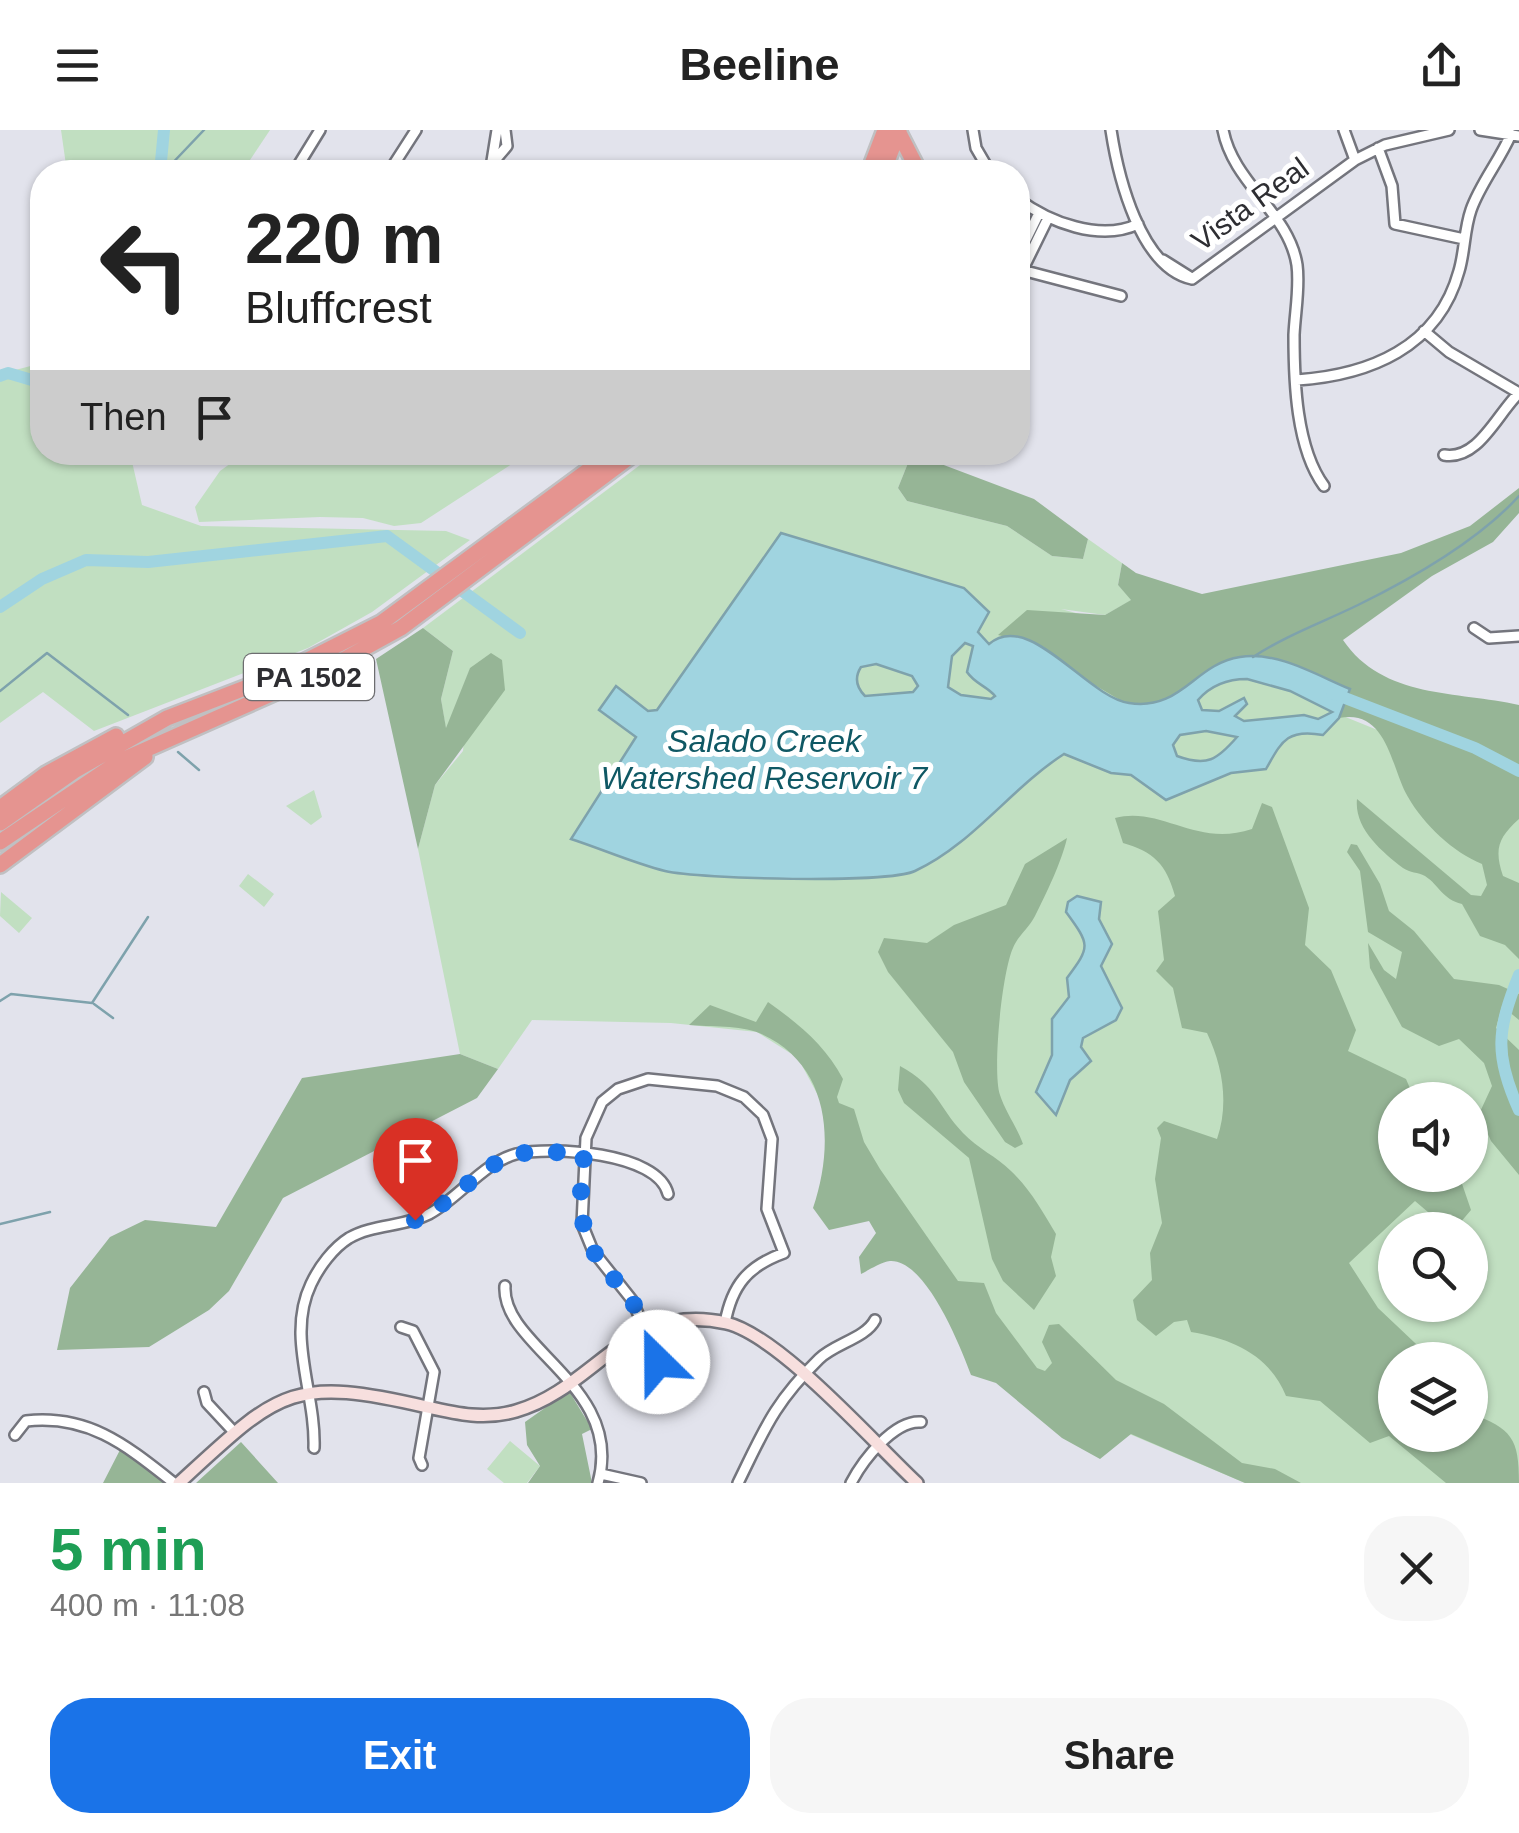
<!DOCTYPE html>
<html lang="en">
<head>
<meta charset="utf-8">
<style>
	body { margin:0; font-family:Helvetica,sans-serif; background:#f6f6f6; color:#222; height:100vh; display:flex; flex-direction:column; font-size:38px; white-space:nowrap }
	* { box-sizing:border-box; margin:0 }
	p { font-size:32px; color:#767676 }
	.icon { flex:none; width:55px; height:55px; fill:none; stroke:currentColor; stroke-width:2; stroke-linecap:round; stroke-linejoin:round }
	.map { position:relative; height:1353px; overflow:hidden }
	.sheet { display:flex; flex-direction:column; background:#fff; flex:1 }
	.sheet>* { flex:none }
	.top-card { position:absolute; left:30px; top:30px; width:1000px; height:305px; border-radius:40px; box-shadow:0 2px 8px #0004; background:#fff; color:#222; overflow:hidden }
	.buttons { position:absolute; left:1378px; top:952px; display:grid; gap:20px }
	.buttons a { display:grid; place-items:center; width:110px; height:110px; border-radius:50%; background:#fff; box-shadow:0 2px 8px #0004; font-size:50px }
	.pin { position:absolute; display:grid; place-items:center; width:85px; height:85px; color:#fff; margin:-102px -42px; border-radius:50% 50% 50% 0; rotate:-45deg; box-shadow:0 0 10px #0007 }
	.pin .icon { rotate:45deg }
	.me { position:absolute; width:110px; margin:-55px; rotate:337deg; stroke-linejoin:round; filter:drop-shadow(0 0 8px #0008) }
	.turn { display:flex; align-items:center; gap:35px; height:210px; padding:0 50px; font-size:45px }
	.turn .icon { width:130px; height:130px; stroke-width:2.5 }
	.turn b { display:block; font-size:70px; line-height:85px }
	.then { display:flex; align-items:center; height:95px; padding:0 50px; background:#0003; gap:20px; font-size:38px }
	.round { display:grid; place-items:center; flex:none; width:105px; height:105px; border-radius:40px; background:#f6f6f6 }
	.headline { display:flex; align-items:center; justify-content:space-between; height:170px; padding:0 50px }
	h1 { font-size:60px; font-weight:700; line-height:75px; color:#1e9e55 }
	.action { display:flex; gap:20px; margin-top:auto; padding:20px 50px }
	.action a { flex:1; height:115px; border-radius:40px; background:#1a73e8; color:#fff; font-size:40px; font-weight:700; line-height:115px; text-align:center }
	.action a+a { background:#f6f6f6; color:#222 }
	header { display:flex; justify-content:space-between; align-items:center; height:130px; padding:0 50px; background:#fff; font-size:45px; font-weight:700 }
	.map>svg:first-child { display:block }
	.green { fill:#c1dfc1; fill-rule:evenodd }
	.forest { fill:#96b596 }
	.water { fill:#a0d4e0; stroke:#7ea2ac; stroke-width:2.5; fill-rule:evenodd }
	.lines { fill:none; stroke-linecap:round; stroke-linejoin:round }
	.stream { stroke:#7ea2ac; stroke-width:2.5 }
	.river { stroke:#a0d4e0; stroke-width:12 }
	.street-casing { stroke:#74757d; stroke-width:14 }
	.secondary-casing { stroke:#74757d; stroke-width:16 }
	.highway-casing { stroke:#c0c0c2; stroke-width:20 }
	.street { stroke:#fff; stroke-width:9 }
	.secondary { stroke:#f7dfde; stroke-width:11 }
	.highway { stroke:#e59490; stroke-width:15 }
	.route { stroke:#1a73e8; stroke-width:18; stroke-dasharray:0 32.4 }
	.labels { text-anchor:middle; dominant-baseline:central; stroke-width:10; stroke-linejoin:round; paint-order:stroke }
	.shield { fill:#fff; stroke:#6d6d70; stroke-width:2.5 }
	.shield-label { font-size:28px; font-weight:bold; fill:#2e2e32 }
	.street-label { font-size:30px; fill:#2e2e32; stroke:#fff }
	.water-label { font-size:32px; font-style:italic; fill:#0f5864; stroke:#fff }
</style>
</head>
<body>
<header><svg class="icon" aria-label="menu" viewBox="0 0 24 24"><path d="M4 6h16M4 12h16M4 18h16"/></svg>Beeline<svg class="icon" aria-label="share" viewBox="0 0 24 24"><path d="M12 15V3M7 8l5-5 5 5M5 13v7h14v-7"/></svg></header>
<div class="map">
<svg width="1519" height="1353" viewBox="0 0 1519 1353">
	<rect width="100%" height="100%" fill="#e2e3ec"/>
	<path class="green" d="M61,0H270L242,42H67Z
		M42,233V322L130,323L142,375L201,396L446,401L470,410L372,482L308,518L94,601L43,562L0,593V244Z
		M245,323V322L529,323L421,393L394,396L363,388L320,387L199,392L195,377L220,341Z
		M656,323H912L898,358L907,371L1007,396L1052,426L1083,429L1088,409L1122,433L1118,455L1132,470L1105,485L1061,479L1240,527L1343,586L1380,601L1519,684V1353H1245L1101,1292L1007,1234L853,1031L798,928L757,902L671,893L532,890L498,939L460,924L418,719L435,655L463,621L470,539L446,600L441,569L453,521L423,498ZM1395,970H1470V1045H1395ZM1395,1100H1470V1175H1395ZM1395,1230H1470V1305H1395Z
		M314,660L322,687L311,695L286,676Z
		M248,744L274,764L264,777L239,756Z
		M1,762L32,788L19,803L0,786Z
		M510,1311L540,1336L527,1353H504L487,1339Z"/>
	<path class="forest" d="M912,323L1034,369L1088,409L1083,429L1052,426L1007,396L907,371L898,358Z
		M1519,358V383L1493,412L1432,446L1343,510C1383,569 1457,561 1519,575V689C1498,708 1494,719 1503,746L1519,753V829L1505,815L1480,806L1462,774C1442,769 1440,756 1425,746C1418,742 1410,743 1403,738C1381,721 1354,698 1357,669L1471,765L1481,766L1487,755L1482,734C1453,722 1424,695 1408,667C1391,639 1388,578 1339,588L1349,559L1281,530L1165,573H1125L1076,544L1044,517L998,505L1027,480L1105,485L1131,470L1118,455L1122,433L1136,443L1202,464L1401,423L1470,396Z
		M423,498L453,521L441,569L446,598L470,538L491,523L502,530L505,560L435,655L418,719L376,529Z
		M1262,673L1272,677L1309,778L1305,815L1331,840L1356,900L1348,921L1406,949L1415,970H1395V1045H1459L1471,1080L1454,1100H1449L1415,1071L1349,1133L1378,1178L1433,1230H1395V1305H1470V1283C1512,1299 1519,1308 1519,1353H1446L1389,1306L1370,1313L1320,1271L1286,1266C1269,1225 1233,1209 1191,1202L1187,1190L1174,1192L1156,1206L1137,1190L1133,1170L1152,1150L1150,1123L1162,1093L1155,1049L1161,1008L1157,998L1164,991L1217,1009C1229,974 1223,937 1207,903L1182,898L1173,858L1156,841L1164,830L1158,781L1175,766C1166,734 1154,722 1123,713L1115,688C1162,676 1196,718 1252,699Z
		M1067,708C1062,731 1046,764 1035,786C1029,798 1017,807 1013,818C1002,842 992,941 1000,965C1005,981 1017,997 1023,1014L1015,1018L1005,1012L964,952L953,922L888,842L878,822L884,808L927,813L954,795L1006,775L1025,734Z
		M1351,714L1357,715L1380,754L1389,781L1414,801L1454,849L1499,855L1519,864V890L1502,876L1496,898L1519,920V1045L1491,1011L1479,984L1492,956L1484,933L1459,909L1439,916L1402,897L1370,838L1368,813L1384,840L1396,849L1402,822L1368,802L1360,741L1347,722Z
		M768,872C799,894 825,915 843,949L837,967L839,973L854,979L864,1012L880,1039L958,1151L984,1153L996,1183L1037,1238L1045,1241L1052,1233L1042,1212L1049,1195L1059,1194L1116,1250L1164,1274L1242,1333L1275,1339L1301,1353H1245L1131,1304L1100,1329L1062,1308L996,1253L971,1245C961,1218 926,1129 890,1131C881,1132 869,1140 861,1144L859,1127L876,1103L869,1091L829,1100L813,1078C835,1013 831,934 759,903C740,895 710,897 689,895L710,875L756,892Z
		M460,924L498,939L477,968L283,1068L229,1161L209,1180L149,1217L57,1220L70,1158L110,1107L145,1090L216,1097L302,948Z
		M900,936C937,956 937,975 963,1003C978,1019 996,1026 1011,1041C1030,1059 1043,1082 1056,1104L1051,1127L1056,1146L1034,1180L1003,1151L992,1129L969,1028L904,973L898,960Z
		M569,1261L592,1299L582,1304L592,1353H528L540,1336L527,1315L525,1292Z
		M241,1312L278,1353H196Z
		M121,1318L168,1353H103Z"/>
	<path class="water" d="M781,403L964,458L989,482L978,502L989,514C1029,479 1087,567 1129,573C1182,581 1194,534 1240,527C1278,521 1316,545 1350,559L1339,588L1323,605C1286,598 1281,613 1266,639L1231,643L1166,670L1131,645L1111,643L1064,624C1011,658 973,714 915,741C887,754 699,749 665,741C633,733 602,719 571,709L636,607L599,580L616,556L648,581L657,580ZM965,513L973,516L967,542C975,554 987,556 995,566L991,569L961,565L948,557L952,526ZM876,534L912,546L918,556L913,562L865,566C856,557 854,548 861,537ZM1247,549L1290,561L1332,582L1318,589L1304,585L1244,591L1235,586L1247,574L1244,568L1219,581L1202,580L1198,570C1211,555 1228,549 1247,549ZM1206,601L1237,607C1217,630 1207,637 1177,626L1173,615L1180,605Z
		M1077,766L1101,772L1099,789L1112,814L1101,836L1122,878L1116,890L1083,908L1081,917L1091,931L1070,950L1056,985L1036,962L1052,925V889L1069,867L1067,848C1091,816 1090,815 1066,782L1068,772Z"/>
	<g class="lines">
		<path class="stream" d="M164,42L204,0
			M1253,527C1287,505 1321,493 1358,475C1413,448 1477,412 1519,366
			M0,561L47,523L128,585
			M178,622L199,640
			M0,871L11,864L92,873L148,787
			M94,874L113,888
			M0,1094L50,1082"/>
		<path class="river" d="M160,42L164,0
			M0,246L8,243L42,253
			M0,477L42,449L86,430L148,432L387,406L520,503
			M1332,563L1475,618L1519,641
			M1519,845C1497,900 1494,925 1519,980"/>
		<g class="street-casing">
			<path id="street" d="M973,0L976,18L990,42
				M1111,0C1118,46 1140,138 1192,149
				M1223,0C1233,53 1289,83 1297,135C1300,158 1295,182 1294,205C1294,251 1296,318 1324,356
				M1344,0L1355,30
				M1480,0L1519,6
				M1378,18L1392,56L1395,94L1464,109
				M492,31L497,0
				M301,42L296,39L320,0
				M389,42L416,0
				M485,42L507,16L505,0
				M1018,69C1049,92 1100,112 1138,94
				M1018,126L1039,83
				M1163,130L1190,147
				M1018,139L1121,166
				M1022,141L1048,88
				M1192,149L1355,30L1385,15L1449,0
				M1424,201L1449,222L1519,263
				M1297,250C1369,245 1438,218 1459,141C1465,121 1464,100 1471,80C1480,54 1500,30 1511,4
				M1444,325C1478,331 1497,284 1519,263
				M1474,498L1489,508L1519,506
				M505,1156C501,1217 625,1256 598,1353
				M401,1197L413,1201L434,1242L419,1328L422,1335
				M679,1249L672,1253L664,1243L632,1170L593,1121L582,1094L586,1008L602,972L618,959L648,949L717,956L744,967L763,985L772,1009L767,1079L784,1123C748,1136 732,1155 725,1193
				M204,1262L207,1273L234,1302
				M15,1305L26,1291C89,1284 127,1316 174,1353
				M314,1318C316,1263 286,1206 311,1154C319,1137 333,1118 349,1108C373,1094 404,1097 429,1084C459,1068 483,1033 516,1024C551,1016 658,1022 668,1064
				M601,1344L641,1353
				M738,1353C764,1300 774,1273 819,1229C834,1214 866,1208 875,1190
				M851,1353C863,1330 894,1290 921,1292"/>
		</g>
		<g class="secondary-casing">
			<path id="secondary" d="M179,1353C279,1261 290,1245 427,1277C458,1284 485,1290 516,1281C596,1258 627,1171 726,1193C779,1205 874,1313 917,1353"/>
		</g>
		<g class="highway-casing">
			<path id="highway" d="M898,1L919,42
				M869,42L885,0
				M883,42L899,0
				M0,678L46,644L116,606
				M0,693L74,641L167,588L276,546L381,493L613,322
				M0,712L120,631L321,542L401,498L636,322
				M0,735L145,627"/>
		</g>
		<use href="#street" class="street"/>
		<use href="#secondary" class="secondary"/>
		<use href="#highway" class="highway"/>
	</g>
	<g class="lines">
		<path class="route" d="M415,1090C452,1074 481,1035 514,1025C536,1019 561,1023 584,1024L580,1074L585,1103L598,1130L632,1170L658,1232"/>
	</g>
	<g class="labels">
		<rect class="shield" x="244" y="524" width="130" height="46" rx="8"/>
		<g class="shield-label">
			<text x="309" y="547">PA 1502</text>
		</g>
		<g class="street-label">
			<text transform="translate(1250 74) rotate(-36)">Vista Real</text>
		</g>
		<g class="water-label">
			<text x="764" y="611">Salado Creek<tspan x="764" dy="37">Watershed Reservoir 7</tspan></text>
		</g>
	</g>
</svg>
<div class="buttons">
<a><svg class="icon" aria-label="sound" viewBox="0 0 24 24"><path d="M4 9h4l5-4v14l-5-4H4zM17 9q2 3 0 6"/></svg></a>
<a><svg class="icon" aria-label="search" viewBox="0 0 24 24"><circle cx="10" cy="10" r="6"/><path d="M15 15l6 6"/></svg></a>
<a><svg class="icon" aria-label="layers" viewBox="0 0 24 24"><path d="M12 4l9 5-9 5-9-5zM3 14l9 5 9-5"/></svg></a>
</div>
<div class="pin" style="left:415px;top:1090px;background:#d93025"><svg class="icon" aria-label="arrive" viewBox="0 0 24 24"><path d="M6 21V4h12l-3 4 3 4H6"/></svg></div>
<svg class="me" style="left:658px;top:1232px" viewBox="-20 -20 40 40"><circle r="19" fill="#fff"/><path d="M0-13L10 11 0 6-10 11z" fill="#1a73e8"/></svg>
<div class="top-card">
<div class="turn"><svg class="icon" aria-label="left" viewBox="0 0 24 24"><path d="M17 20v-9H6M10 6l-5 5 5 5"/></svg><div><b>220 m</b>Bluffcrest</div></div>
<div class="then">Then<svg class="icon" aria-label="arrive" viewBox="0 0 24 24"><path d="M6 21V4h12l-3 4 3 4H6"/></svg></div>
</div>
</div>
<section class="sheet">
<div class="headline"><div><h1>5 min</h1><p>400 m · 11:08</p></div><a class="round"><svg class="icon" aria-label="close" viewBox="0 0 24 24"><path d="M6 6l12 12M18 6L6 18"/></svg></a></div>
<div class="action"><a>Exit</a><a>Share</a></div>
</section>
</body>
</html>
